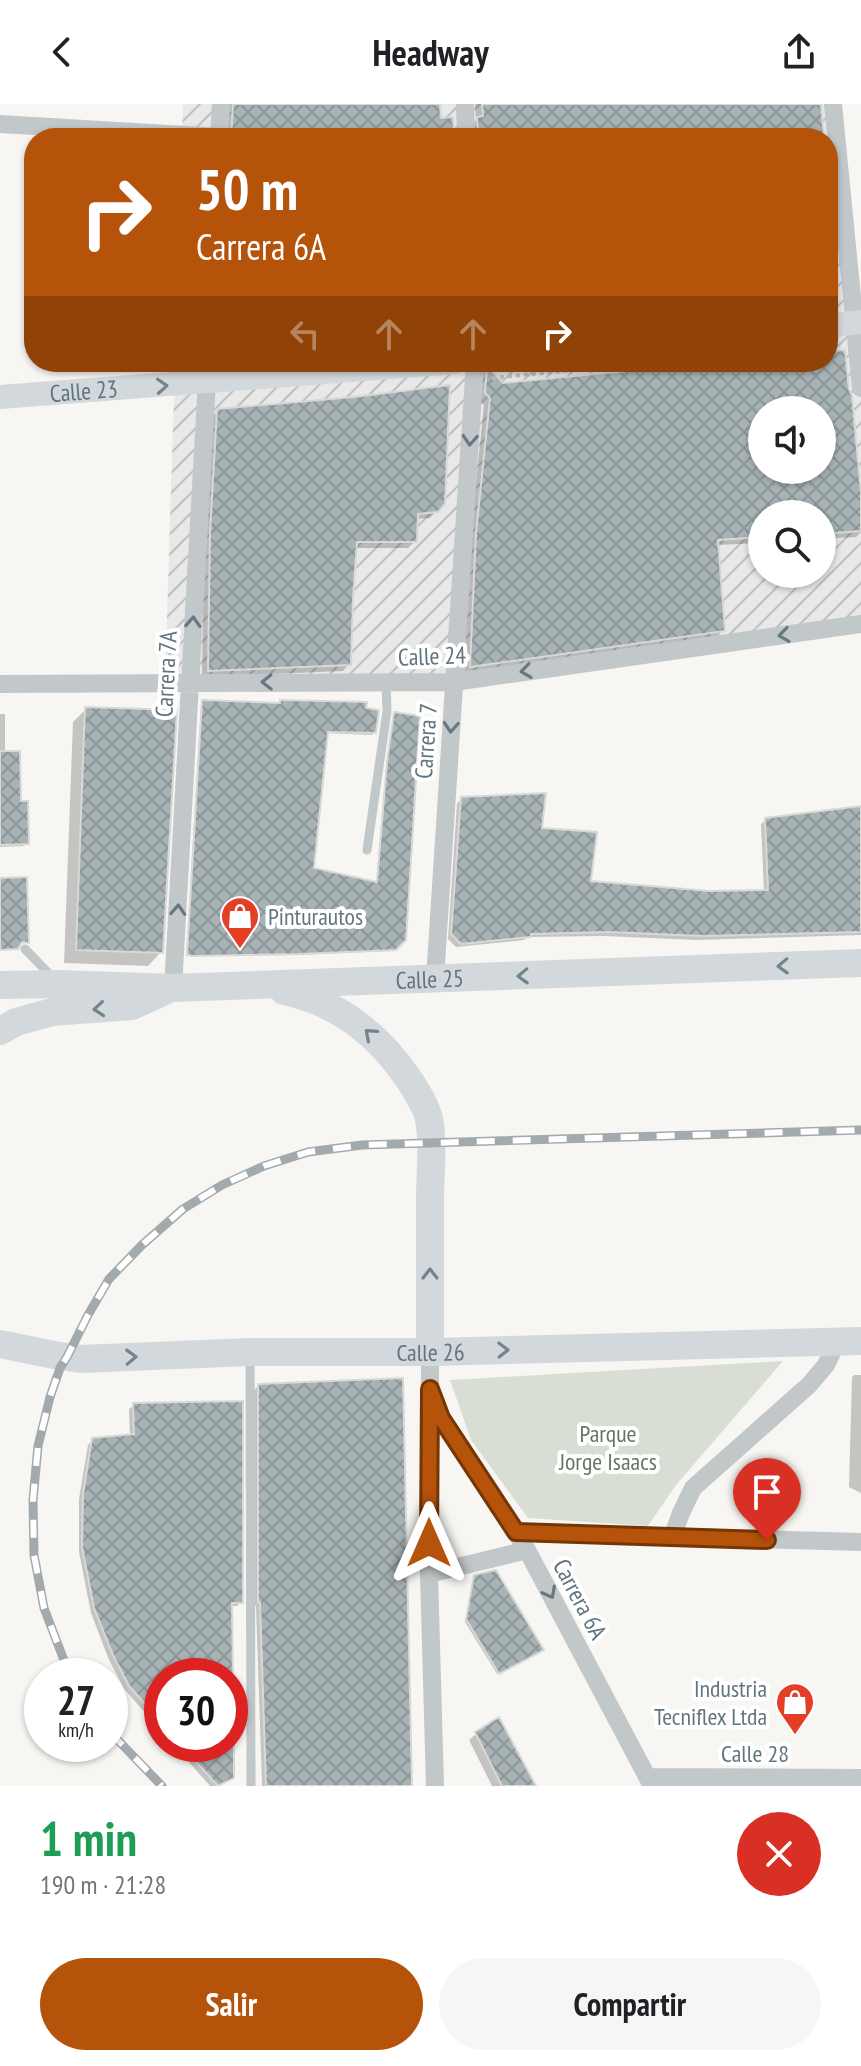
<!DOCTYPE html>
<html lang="es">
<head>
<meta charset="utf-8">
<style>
	body { margin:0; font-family:"PT Sans Narrow",sans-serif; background:#f6f6f6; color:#202124; height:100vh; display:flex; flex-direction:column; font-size:30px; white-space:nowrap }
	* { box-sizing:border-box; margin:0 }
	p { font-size:26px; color:#757577 }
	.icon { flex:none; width:44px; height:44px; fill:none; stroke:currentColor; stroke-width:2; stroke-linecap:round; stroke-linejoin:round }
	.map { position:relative; height:1682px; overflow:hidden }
	.panel { display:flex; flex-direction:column; background:#fff; flex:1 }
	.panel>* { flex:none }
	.hud { position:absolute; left:24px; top:24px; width:814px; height:244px; border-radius:32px; box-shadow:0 2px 6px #0004; background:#b45309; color:#fff; overflow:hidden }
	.buttons { position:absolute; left:748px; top:292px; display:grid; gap:16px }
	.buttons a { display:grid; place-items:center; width:88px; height:88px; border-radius:50%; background:#fff; box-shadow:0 2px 6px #0004; font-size:40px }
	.speed { position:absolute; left:24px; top:1554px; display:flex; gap:16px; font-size:40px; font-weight:700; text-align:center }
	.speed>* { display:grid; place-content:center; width:104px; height:104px; border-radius:50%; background:#fff; box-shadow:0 2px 6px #0004; line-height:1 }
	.speed small { font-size:20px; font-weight:400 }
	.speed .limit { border:12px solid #d22; background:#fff; color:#111 }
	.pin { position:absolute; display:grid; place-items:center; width:68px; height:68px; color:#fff; margin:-82px -34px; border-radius:50% 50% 50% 0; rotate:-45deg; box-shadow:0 0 8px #0007 }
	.pin .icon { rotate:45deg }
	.me { position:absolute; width:88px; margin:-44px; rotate:0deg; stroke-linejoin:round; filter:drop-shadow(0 0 6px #0008) }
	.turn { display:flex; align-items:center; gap:28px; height:168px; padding:0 40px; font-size:36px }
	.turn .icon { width:104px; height:104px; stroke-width:2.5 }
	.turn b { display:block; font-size:56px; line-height:68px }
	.lanes { display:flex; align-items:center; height:76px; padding:0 40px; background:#0003; justify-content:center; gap:40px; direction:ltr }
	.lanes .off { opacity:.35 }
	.round { display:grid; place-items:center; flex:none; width:84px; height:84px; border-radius:42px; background:#f6f6f6 }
	.head { display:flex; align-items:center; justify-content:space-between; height:136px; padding:0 40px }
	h1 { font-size:48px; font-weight:600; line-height:60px; color:#1e9e55 }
	.button { display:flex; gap:16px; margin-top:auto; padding:16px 40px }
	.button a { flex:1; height:92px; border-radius:48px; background:#b45309; color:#fff; font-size:32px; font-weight:600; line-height:92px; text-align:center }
	.button a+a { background:#f6f6f6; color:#202124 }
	header { display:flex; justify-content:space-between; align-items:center; height:104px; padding:0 40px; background:#fff; font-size:36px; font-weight:600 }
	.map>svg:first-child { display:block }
	.industrial { fill:url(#industrial-furrows); fill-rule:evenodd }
	.park { fill:#d9ded4 }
	.shadow { fill:#0003; fill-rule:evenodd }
	.building { fill:url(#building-cross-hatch); stroke:#d8d8d6; stroke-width:2; fill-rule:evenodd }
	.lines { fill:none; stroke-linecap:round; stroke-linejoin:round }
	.path { stroke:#bcbfc0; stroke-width:4; stroke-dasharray:4 4; stroke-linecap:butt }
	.service { stroke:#c2c7c9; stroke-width:9 }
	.minor { stroke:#c2c7c9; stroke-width:18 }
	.secondary { stroke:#d2d8db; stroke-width:24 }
	.primary { stroke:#d2d8db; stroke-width:28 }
	.rail-casing { stroke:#a2aaae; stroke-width:9 }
	.rail { stroke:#fff; stroke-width:6; stroke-dasharray:18; stroke-linecap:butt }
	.oneway { stroke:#72848c }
	.oneway2 { stroke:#667982 }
	.route-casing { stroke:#753606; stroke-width:20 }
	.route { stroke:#b45309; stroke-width:14 }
	.labels { text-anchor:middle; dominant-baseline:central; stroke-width:8; stroke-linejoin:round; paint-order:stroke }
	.street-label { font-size:24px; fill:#61757e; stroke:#fff }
	.poi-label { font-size:24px; fill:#61757e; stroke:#fff; text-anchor:start }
	.park-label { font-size:24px; fill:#667760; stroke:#fff }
</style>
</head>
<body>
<header><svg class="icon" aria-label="back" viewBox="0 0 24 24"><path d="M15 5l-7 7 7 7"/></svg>Headway<svg class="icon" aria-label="share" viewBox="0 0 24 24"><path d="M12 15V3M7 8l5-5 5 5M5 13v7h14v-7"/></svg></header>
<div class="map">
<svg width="861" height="1682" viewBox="0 0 861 1682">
	<defs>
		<pattern id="industrial-furrows" width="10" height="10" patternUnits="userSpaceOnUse" patternTransform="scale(2)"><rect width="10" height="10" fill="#e7e8e7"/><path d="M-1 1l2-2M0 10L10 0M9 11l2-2" fill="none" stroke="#bfc1c0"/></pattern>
		<pattern id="building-cross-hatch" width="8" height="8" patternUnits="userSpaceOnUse" patternTransform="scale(2)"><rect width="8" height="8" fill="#a8b3b6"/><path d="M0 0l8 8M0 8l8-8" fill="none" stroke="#8c9699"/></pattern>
	</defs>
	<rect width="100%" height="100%" fill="#f7f6f3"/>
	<path class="industrial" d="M183,0H833L861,284V520L454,578L165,579L175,258H828V34H182ZM762,306H822V366H762ZM762,410H822V470H762Z"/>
	<path class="park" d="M783,1257L676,1381L648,1422L528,1414L471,1336L450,1276Z"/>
	<path class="shadow" d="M227,0H438L439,16L452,29L447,34H225Z
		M475,0H817L821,34H472L471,21L476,16Z
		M828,99L836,178L828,189Z
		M828,249L861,410V428L856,433L822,435V410H762V439L717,441L723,526L717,533L464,569L470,437L484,301L479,296L481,271L487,265L503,281L741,258H828ZM762,306H822V366H762Z
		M218,307L437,406L430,414L415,415V437L408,444H354L349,560L343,567L202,573L204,437L211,313Z
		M203,598L278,601L281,598L374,629L372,631L326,629L312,765L376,780L386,662L393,612L395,610L404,835L392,847L296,851L186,852L201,600Z
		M86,605L161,848L148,862L64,859L73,618Z
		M0,610H5V649L19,700L27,739L24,742L0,743Z
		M462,695L540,726L589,779L709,789L764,788L761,720L766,716L861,704V831L696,836L604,832L527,833L524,836L456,843L448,835L457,699Z
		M854,1271H861V1389L849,1383L852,1273Z
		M258,1282L410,1682H262L256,1502H255L254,1286Z
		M134,1301L241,1498L237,1502H230L232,1673L220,1682H210L173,1640H230V1572H162V1628L125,1586L109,1556L91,1509L79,1448V1395L88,1341L93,1336L130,1333L129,1305Z
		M473,1475L540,1547L497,1570L465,1518Z
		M476,1630L533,1682H492L469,1636Z"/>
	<path class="building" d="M233,0H440L441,14L453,13L454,30H442V34H231Z
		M482,0H821L824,34H484L483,29H478L477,13L483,12Z
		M845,246L849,285L852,292L861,389V427L822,430V410H762V433L718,436L725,527L470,563L476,429L490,294L485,289L487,262L503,279L720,258H828V247ZM762,306H822V366H762Z
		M450,281L445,400L438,408L418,410L417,438H357L353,495L351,561L208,567L210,429L217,305L354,293Z
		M202,596L280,599V596L367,598L366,604L379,606L376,629L328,628L314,764L377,778L387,658L394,608L420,612L406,836L396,846L299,850L191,852L187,850Z
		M85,603L177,606L163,849L76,846Z
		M0,647H20L21,697H28L29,740L0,741Z
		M546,689L542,724L597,728L591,777L709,787L768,786L765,714L861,702V828L702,832L609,828L531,830V833L461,840L451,830L461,693Z
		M27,773L29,839L22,838L18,845L0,846V774Z
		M403,1274L412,1682H266L260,1498H258V1280Z
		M243,1297V1499H232L233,1572H162V1619L129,1582L113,1551L94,1504L82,1443L83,1390L92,1334L134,1330L133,1299Z
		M496,1466L544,1546L499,1570L466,1515L474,1471Z
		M499,1613L536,1682H502L475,1628Z
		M180,1640H234V1674L218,1682Z"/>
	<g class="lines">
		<path class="path" d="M492,274L653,258"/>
		<path class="service" d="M367,746L387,607L386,577
			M25,845L54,875
			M250,1251L251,1682"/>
		<path class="minor" d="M465,0L466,34
			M833,0L861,284
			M0,20L219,33
			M219,34L221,0
			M0,580L454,578L861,520
			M435,875L475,258
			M173,884L208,258
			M430,1248V1285L441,1314L527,1446L652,1682
			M516,1428L861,1438
			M672,1433L681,1409L693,1384L809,1281L826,1261L837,1238
			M429,1470L430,1296
			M648,1673L861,1674
			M435,1682L429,1470L527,1446"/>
		<g class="secondary">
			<path d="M828,222L861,218"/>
			<path id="s1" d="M0,293L455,258"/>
		</g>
		<g class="primary">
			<path id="s2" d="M0,881L59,880L173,884L861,859"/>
			<path d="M284,887C338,898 380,932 410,977C417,988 426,1002 429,1015C434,1040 430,1069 430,1095C430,1146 430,1197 430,1248"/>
			<path d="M0,927L16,918L52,908L132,902L165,887"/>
			<path id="s3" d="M0,1240L54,1251L81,1255L250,1248H430L861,1237"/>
		</g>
		<g class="rail-casing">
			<path id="rail" d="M70,1572L44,1504L34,1451L33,1396L38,1342L50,1293L60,1264L67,1253L88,1211L109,1175L142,1141L183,1105L222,1081L264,1062L308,1048L362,1041L861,1026
				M110,1628L162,1682"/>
		</g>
		<use href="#rail" class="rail"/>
	</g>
	<defs><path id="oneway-chevron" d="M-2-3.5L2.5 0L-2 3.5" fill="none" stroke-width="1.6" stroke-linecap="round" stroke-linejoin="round" transform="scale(2)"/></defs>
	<g class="oneway">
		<use href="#oneway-chevron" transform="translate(162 282) rotate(-4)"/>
		<use href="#oneway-chevron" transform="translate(783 862) rotate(178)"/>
		<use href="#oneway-chevron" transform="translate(523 872) rotate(178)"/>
		<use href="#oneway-chevron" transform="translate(99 905) rotate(175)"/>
		<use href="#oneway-chevron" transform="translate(370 930) rotate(-139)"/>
		<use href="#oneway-chevron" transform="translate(430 1170) rotate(-90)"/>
		<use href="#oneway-chevron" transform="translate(503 1246) rotate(-1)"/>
		<use href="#oneway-chevron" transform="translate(131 1253) rotate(-2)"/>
	</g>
	<g class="oneway2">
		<use href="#oneway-chevron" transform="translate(470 336) rotate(94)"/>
		<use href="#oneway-chevron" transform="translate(193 518) rotate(-87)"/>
		<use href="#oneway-chevron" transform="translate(784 531) rotate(172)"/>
		<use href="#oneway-chevron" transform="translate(526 567) rotate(172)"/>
		<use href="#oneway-chevron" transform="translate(267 578) rotate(179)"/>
		<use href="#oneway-chevron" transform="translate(451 623) rotate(94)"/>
		<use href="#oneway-chevron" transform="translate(178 806) rotate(-87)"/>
		<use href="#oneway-chevron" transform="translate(550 1489) rotate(62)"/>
	</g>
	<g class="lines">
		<g class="route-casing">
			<path id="route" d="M429,1439L430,1285L441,1314L516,1428L767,1436"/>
		</g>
		<use href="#route" class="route"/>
	</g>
	<defs>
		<g id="shop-pin" transform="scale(2)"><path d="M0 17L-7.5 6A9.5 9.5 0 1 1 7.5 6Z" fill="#e43f26" stroke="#fff"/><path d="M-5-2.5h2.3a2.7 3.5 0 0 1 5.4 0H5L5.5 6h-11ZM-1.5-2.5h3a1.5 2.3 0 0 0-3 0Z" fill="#fff"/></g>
	</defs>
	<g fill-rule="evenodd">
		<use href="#shop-pin" x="240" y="812"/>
		<use href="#shop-pin" x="795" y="1598"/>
	</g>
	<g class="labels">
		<g class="street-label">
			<text stroke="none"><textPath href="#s1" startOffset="84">Calle 23</textPath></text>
			<text transform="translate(432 552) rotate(-2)">Calle 24</text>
			<text transform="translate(166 570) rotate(-87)">Carrera 7A</text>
			<text transform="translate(426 637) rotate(-86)">Carrera 7</text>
			<text stroke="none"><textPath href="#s2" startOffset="430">Calle 25</textPath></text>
			<text stroke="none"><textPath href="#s3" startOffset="432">Calle 26</textPath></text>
			<text transform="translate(580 1495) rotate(62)">Carrera 6A</text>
			<text x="755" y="1649">Calle 28</text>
		</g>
		<g class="poi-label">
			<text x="268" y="812">Pinturautos</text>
			<text x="767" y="1584" text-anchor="end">Industria<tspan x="767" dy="28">Tecniflex Ltda</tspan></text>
		</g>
		<g class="park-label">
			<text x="608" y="1329">Parque<tspan x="608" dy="28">Jorge Isaacs</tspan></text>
		</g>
	</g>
</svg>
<div class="buttons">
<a><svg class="icon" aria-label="sound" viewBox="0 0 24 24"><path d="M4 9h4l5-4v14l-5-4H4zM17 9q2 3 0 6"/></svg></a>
<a><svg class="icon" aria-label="search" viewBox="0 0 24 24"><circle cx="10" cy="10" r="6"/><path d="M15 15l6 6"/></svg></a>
</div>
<div class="speed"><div>27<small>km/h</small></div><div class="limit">30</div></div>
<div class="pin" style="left:767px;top:1436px;background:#d93025"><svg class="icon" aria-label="arrive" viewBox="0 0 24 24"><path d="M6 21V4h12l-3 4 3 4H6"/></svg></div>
<svg class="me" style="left:429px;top:1439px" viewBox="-20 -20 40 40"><path d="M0-17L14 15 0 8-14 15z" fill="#b45309" stroke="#fff" stroke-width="4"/></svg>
<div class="hud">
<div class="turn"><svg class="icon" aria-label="right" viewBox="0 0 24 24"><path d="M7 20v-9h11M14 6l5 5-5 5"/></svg><div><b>50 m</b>Carrera 6A</div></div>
<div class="lanes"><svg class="icon off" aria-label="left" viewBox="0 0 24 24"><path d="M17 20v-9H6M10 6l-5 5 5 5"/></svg><svg class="icon off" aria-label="ahead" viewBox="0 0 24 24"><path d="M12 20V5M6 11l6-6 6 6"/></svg><svg class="icon off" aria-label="ahead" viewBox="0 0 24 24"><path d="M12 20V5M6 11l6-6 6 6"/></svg><svg class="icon" aria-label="right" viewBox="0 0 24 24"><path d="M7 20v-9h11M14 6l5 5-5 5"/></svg></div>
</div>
</div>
<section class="panel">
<div class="head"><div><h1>1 min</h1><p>190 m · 21:28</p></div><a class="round" style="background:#d93025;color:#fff"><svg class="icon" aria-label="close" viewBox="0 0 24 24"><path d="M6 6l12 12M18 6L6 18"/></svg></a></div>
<div class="button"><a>Salir</a><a>Compartir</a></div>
</section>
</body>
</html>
